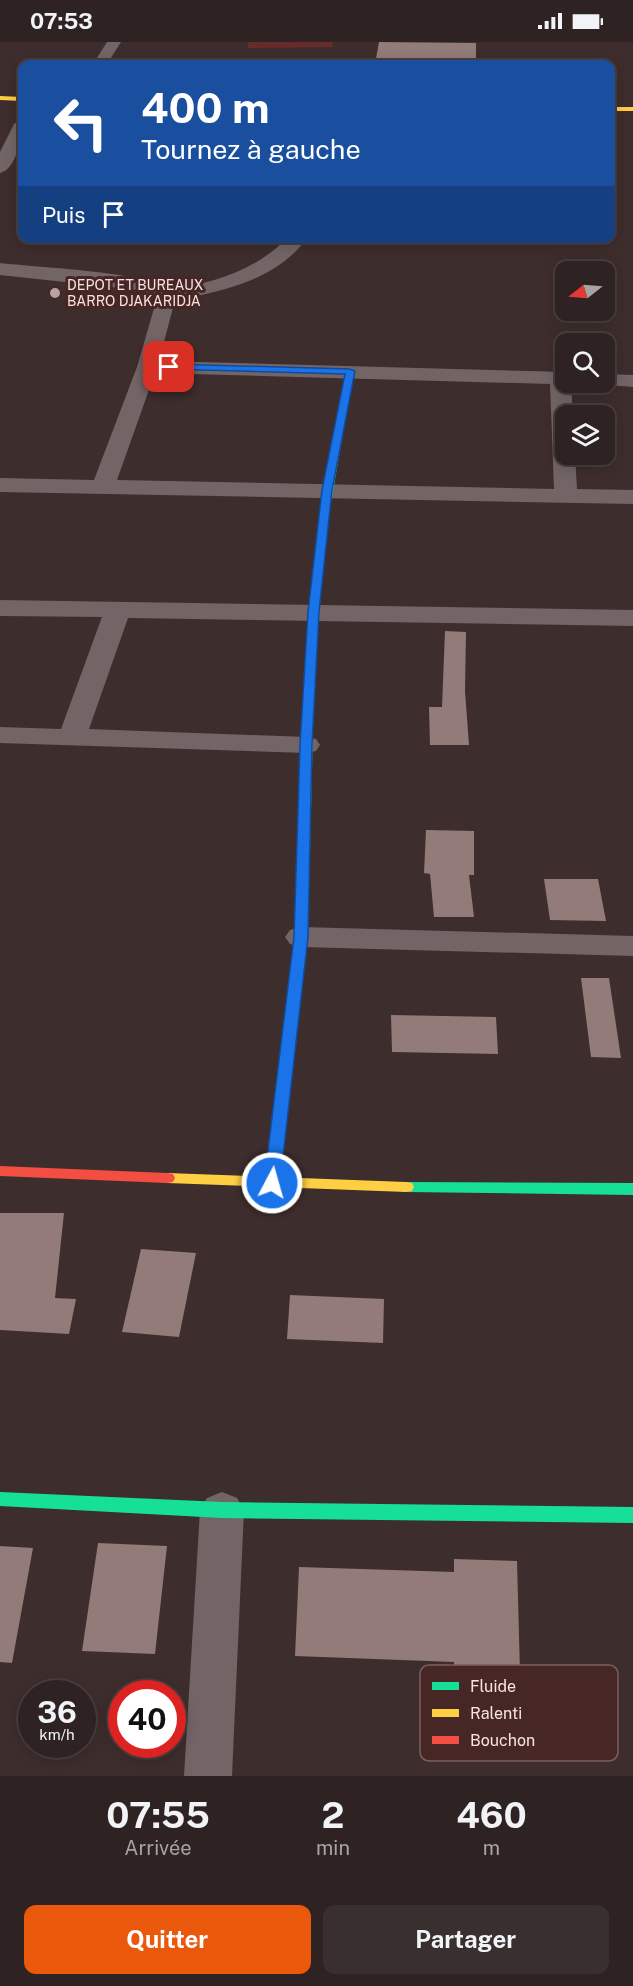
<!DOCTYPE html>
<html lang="fr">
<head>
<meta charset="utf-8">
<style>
	body { margin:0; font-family:"Public Sans",sans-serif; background:#3a2f2f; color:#f1f3f6; height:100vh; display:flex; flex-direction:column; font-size:22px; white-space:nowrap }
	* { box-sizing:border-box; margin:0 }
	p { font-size:20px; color:#a7a4a5 }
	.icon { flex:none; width:33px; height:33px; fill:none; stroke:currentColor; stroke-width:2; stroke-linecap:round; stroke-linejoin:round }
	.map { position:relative; height:1734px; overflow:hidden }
	.sheet { display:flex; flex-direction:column; background:#2e2222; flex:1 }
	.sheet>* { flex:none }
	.banner { position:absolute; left:18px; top:18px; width:597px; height:183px; border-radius:12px; box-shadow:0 3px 15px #0003,0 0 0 2px #493f40; background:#1a4fa0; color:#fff; overflow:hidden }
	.needle { width:39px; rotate:253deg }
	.tools { position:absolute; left:555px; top:219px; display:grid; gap:12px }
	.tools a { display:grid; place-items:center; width:60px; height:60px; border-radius:12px; background:#2e2222; box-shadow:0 3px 15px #0003,0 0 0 2px #493f40; font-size:30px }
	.speed { position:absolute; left:18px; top:1638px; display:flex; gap:12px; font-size:30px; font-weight:700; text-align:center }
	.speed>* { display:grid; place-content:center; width:78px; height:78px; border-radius:50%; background:#2e2222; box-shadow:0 3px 15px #0003,0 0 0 2px #493f40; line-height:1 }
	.speed small { font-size:15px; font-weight:400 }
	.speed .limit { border:9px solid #d22; background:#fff; color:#111 }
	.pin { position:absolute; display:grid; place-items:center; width:51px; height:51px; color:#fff; margin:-26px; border-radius:12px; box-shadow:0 3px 9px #0006 }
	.me { position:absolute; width:66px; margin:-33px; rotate:6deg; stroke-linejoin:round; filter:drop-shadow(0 0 4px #0008) }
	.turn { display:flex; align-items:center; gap:21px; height:126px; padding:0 24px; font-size:27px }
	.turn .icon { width:78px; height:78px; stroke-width:2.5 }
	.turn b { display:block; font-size:42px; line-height:51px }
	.then { display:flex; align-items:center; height:57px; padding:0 24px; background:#0003; gap:12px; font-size:22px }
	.eta { display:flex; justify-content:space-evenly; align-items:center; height:102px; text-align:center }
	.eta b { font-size:36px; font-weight:700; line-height:42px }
	.cta { display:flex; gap:12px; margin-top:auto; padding:12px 24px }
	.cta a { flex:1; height:69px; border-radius:12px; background:#ea580c; color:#fff; font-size:24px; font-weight:700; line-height:69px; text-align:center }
	.cta a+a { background:#3a2f2f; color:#f1f3f6 }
	.status { display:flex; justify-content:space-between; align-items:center; height:42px; padding:0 30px; background:#2e2222; direction:ltr }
	.status svg { height:16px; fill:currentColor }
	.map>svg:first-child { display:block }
	.green { fill:#672c2a }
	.building { fill:#927b79 }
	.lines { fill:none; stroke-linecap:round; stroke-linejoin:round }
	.street { fill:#736565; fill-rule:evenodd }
	.fast { fill:#16e098; fill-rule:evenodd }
	.slow { fill:#ffcf43; fill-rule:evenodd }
	.jam { fill:#f24e42; fill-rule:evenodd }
	.route { fill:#1a73e8; stroke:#114b97; stroke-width:1.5 }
	.poi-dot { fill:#b7a3a2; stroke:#462725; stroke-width:2 }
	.labels { text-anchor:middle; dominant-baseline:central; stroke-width:6; stroke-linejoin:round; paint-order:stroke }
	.far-poi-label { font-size:14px; fill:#f8e3e1; stroke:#462725; text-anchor:start }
	.key { fill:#462725; stroke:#7b5f5d; stroke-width:1.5 }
	.key-label { font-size:16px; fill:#f8e3e1 }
</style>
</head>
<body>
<div class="status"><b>07:53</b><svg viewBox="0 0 49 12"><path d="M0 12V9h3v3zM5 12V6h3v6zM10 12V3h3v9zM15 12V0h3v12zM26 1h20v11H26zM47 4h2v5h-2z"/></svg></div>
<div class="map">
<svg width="633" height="1734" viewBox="0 0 633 1734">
	<rect width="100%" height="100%" fill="#3e2d2d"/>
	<path class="green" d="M248,0H332L333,5L248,6Z"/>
	<path class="building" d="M379,0L476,1V22H375Z
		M445,589L466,590L465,649L469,703H430L429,665H442Z
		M426,788L474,789V833H469L474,875H434L430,832L424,831Z
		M544,837H598L606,879L550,878Z
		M581,936H609L621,1016L591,1015Z
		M391,973L496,975L498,1012L392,1010Z
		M0,1171H64L55,1256L76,1257L69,1292L0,1288Z
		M141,1207L196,1211L179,1295L122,1290Z
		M290,1253L384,1257L383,1301L287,1297Z
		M98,1501L167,1504L155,1612L82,1609Z
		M0,1504L33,1506L12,1621L0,1620Z
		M454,1517L517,1519L520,1631L454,1627V1620L295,1614L299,1525L454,1530Z"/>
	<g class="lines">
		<path class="street" d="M107,0H121L107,22H93Z
			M22,77C23,92 17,127 0,131V110L14,82Z
			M287,196H307C277,238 223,249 175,258L159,319L566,330V340H573L571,341L573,374H566V412H575L577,447L633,448V462L0,450V436L94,438L137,325L157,256L139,248L0,233V221C34,225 148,230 171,248C214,240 255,229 287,196ZM155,331L550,342L554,447L117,438Z
			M604,332L633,333V345L597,342L595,340H604Z
			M0,558L633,568V584L128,576L89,687L306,695L316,697L320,703L316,709L306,711L0,701V685L61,687L102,575L0,574Z
			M301,885L633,894V914L301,905L290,902L285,895L290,888Z
			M222,1450L237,1456L244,1468L232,1734H184L200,1468L207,1456Z"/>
		<path class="fast" d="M350,326L354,329L330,466L325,469L320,466L346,329Z
			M307,682L313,686L308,895L280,1141L278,1145H266L264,1141L294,895L301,686Z
			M406,1140L633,1141V1153L406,1150L400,1149L398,1145L400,1141Z
			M0,1450L222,1460L633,1465V1481L222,1476L0,1464Z"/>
		<path class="slow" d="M0,54L22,55V59L0,58Z
			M610,65H633V69H610Z
			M325,463L330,466L319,570L313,686L307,690L301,686L309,570L320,466Z
			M167,1131L406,1140L412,1141L414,1145L412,1149L406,1150L167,1141L161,1140L159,1136L161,1132Z"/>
		<path class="jam" d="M0,1124L167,1131L173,1132L175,1136L173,1140L167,1141L0,1134Z"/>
	</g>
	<path class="route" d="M169,322L350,327L355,329L332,448L319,570L312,703L308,895L280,1141L277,1145H266L264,1141L294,895L300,703L308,570L322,448L345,332L166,327V323Z"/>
	<circle class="poi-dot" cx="55" cy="251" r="6"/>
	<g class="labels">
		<g class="far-poi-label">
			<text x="67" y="243">DEPOT ET BUREAUX<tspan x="67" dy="16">BARRO DJAKARIDJA</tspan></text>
		</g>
	</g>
	<rect x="420" y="1623" width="198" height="96" rx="9" class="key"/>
	<rect x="432" y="1640" width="27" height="8" fill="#16e098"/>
	<rect x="432" y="1667" width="27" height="8" fill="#ffcf43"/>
	<rect x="432" y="1694" width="27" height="8" fill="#f24e42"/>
	<g class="key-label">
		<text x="470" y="1650">Fluide</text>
		<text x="470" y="1677">Ralenti</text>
		<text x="470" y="1704">Bouchon</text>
	</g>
</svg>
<div class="tools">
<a><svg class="needle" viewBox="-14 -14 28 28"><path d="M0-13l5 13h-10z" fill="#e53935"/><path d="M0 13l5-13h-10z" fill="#a7a4a5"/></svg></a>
<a><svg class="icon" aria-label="search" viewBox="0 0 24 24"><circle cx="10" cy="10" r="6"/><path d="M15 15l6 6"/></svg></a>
<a><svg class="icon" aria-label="layers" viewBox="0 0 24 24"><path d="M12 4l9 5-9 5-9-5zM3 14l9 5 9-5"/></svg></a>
</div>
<div class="speed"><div>36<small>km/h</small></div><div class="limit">40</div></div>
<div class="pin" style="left:169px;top:325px;background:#d93025"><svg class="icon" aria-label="arrive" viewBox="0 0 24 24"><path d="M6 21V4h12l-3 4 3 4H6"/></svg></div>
<svg class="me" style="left:272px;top:1141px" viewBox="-20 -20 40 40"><circle r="17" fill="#1a73e8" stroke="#fff" stroke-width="3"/><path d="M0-11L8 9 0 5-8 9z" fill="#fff"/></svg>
<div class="banner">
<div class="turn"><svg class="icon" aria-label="left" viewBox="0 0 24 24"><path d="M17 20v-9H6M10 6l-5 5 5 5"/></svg><div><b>400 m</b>Tournez à gauche</div></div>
<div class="then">Puis<svg class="icon" aria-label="arrive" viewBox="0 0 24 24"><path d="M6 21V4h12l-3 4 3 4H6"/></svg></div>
</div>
</div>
<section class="sheet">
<div class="eta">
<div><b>07:55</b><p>Arrivée</p></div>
<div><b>2</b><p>min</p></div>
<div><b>460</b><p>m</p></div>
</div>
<div class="cta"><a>Quitter</a><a>Partager</a></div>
</section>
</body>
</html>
